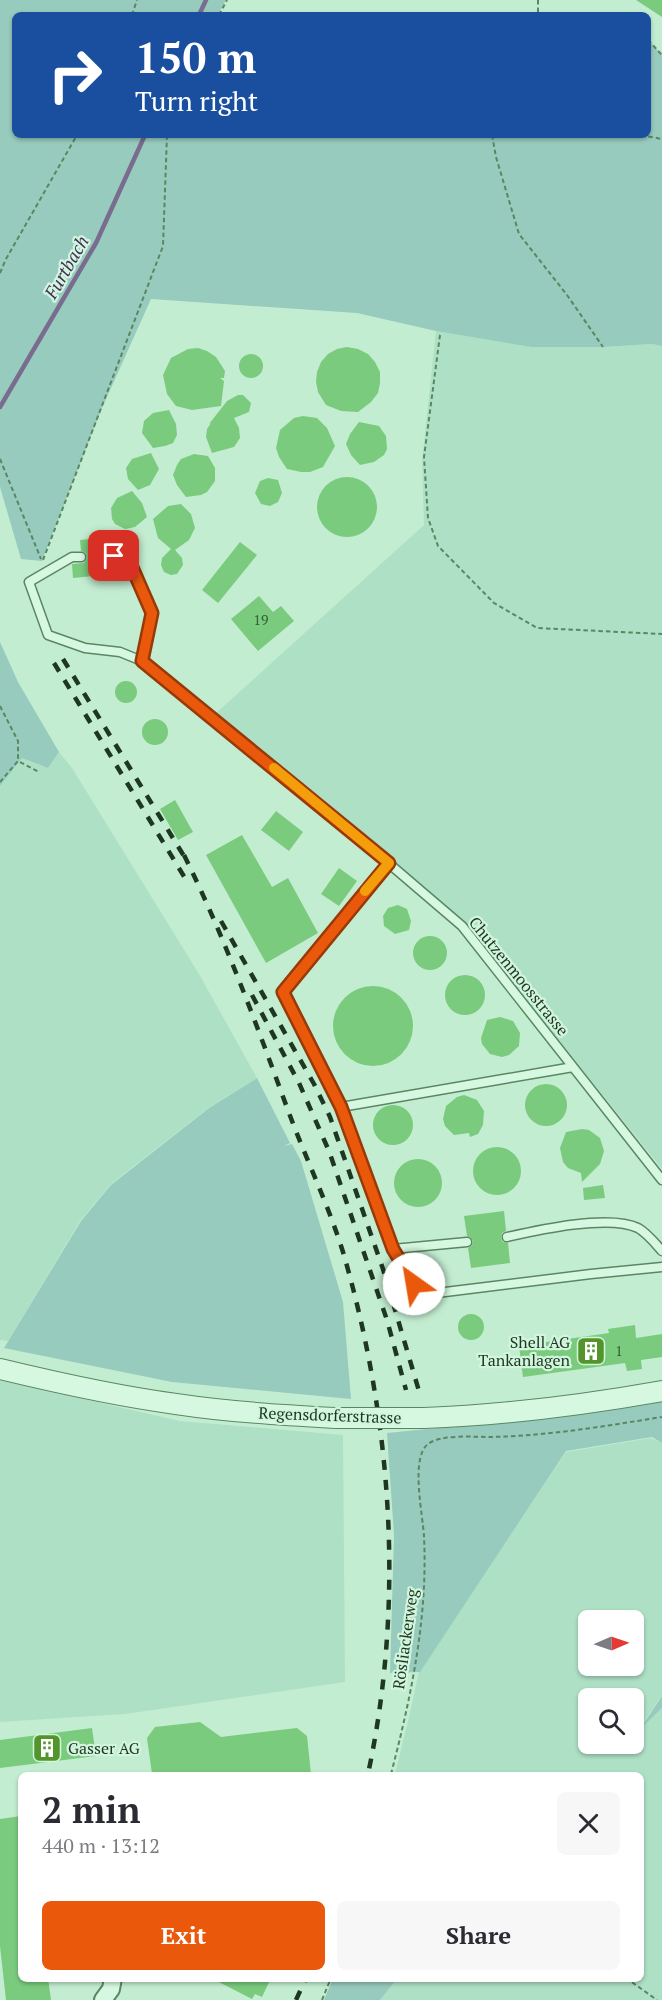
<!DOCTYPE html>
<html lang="en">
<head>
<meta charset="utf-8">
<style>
	body { margin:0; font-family:"PT Serif",serif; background:#f7f7f7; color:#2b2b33; height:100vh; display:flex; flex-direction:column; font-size:22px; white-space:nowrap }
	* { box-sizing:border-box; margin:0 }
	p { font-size:20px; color:#7c7c81 }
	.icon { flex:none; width:33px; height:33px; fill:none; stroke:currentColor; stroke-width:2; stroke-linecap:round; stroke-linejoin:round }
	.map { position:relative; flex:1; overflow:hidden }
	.drawer { position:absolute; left:18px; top:1772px; width:626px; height:210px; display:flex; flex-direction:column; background:#fff; border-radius:9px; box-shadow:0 2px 4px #0004 }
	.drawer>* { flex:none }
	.guide { position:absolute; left:12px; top:12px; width:639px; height:126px; border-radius:9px; box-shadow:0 2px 4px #0004; background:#1a4fa0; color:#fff; overflow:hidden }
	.needle { width:39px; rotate:88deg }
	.buttons { position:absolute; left:578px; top:1610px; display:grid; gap:12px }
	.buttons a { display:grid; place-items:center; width:66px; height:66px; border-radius:9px; background:#fff; box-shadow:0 2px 4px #0004; font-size:30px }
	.pin { position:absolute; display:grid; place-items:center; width:51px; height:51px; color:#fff; margin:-26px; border-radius:12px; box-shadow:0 3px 9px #0006 }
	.me { position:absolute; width:66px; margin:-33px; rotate:328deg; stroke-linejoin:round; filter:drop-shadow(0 0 4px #0008) }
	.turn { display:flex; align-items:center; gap:21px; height:126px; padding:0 24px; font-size:27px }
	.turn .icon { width:78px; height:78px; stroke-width:2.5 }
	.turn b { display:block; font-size:42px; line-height:51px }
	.round { display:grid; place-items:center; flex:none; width:63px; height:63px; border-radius:9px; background:#f7f7f7 }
	.headline { display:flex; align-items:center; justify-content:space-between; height:102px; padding:0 24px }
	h1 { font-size:36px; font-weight:700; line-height:45px }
	.primary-button { display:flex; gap:12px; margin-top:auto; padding:12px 24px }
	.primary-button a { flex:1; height:69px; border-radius:9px; background:#ea580c; color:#fff; font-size:24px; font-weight:700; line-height:69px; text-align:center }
	.primary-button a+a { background:#f7f7f7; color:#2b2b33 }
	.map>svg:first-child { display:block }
	.farmland { fill:#aee0c5; fill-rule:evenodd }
	.green { fill:#97cbbe }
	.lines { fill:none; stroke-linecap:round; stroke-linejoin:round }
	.stream { stroke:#796c8e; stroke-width:4.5 }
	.building { fill:#7acb7d }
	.service-casing { stroke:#5a8761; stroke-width:11 }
	.minor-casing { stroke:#5a8761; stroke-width:20 }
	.tertiary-casing { stroke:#5a8761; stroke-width:22 }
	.path { stroke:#5a8761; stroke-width:2; stroke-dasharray:4.5 3; stroke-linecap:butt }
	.service { stroke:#d6f8e1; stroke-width:8 }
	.minor { stroke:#d6f8e1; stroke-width:16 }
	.tertiary { stroke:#d6f8e1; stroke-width:20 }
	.rail { stroke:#1e3721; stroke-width:4.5; stroke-dasharray:10 10; stroke-linecap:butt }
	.tertiary-bridge-casing { stroke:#5a8761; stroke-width:22; stroke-linecap:butt }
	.tertiary-bridge { stroke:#d6f8e1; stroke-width:20 }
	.route-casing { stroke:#983908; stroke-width:15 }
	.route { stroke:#ea580c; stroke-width:10 }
	.slow { stroke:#f59e0b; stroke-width:10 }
	.labels { text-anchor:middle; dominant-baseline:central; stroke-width:4.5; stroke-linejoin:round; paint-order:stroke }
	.number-label { font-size:14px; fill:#355c38 }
	.street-label { font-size:16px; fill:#1e3721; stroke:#d2f5de }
	.poi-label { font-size:16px; fill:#1e3721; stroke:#d2f5de; text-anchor:end }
	.water-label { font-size:18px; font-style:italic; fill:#452e57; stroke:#d2f5de }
</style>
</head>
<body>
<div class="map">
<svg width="662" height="2000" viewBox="0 0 662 2000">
	<rect width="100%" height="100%" fill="#c3edd1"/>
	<path class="farmland" d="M436,331L531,347H603L652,344L662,346V1169L464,922L215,714L424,525L422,461Z
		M59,752L72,768L199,974L257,1078L208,1108L111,1184L80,1221L8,1341L0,1340V786L22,758L48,768Z
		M0,1380L180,1421L343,1435L345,1682L125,1714L0,1722Z
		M651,1438L662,1443V1695L641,1726L662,1708V2000H380L397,1979L640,1978V1774H395L410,1713L419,1671L566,1452ZM588,1620H633V1665H588ZM588,1698H633V1743H588Z"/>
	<path class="green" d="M0,0H226L218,15H15V135H648V40L662,55V346L652,344L603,347H531L436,331L357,313L151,299L102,408L42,561L21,559L0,487Z
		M0,642L18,682L59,752L48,768L22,758L0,786Z
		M257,1078L290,1143L284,1146L292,1144L301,1161L343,1302L351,1399L172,1382L4,1348L81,1221L111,1185L209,1108Z
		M662,1399V1443L652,1437L566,1451L420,1672L390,1673L394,1535L387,1433L587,1413Z
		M662,1696V1708L640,1729Z
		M333,1979V1978L397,1979L380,2000H324Z"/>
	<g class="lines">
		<path class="stream" d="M199,15L206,0
			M0,407L96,243L145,135"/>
	</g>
	<path class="building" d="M636,0H662V17Z
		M347,347L358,349L368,354L375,362L380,372V383L378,393L371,402L358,412L341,411L326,405L318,392L316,382L317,372L321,362L328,354L337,349Z
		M198,348L207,351L216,357L225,371L224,378H220L224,381L221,406L192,410L176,406L167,394L163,375L171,358L188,349Z
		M239 366a12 12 0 1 1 24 0a12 12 0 1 1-24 0Z
		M238,395H243L251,403L249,412L234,418L239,428L240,438L234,447L212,453L206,437L207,429L211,423L209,424L227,401Z
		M169,410L176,424L177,435L173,443L165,446L153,448L142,433L144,421L153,413Z
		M303,416L317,418L327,428L335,446L323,467L310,472H301L287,469L279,457L276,448L280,430L294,418Z
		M359,422L379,426L386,436L387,449L384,455L374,462L360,465L351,455L346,444L350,434Z
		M151,453L159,469L150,485L138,490L128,479L126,468L132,459Z
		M194,454L208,456L215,468V481L207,492L201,495L186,497L177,485L173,475L177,465L181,459Z
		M317 507a30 30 0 1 1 60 0a30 30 0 1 1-60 0Z
		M268,478L278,480L282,493L278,502L270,506L261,504L255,493L260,481Z
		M132,491L142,503L147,517L135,527L125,529L115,524L112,519L111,508L117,498Z
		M181,504L191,514L195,528L189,540L175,550L182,558L183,565L177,574L171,575L164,572L161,565L162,558L171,549L158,538L153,519L168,506Z
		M100,538L101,549L96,552V557L101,561L113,563L114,574L73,578L72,564L84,563L87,558L86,553L81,551L80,540Z
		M240,542L257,555L218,603L202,590Z
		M259,596L273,612L281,606L294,621L258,651L231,619Z
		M115 692a11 11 0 1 1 22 0a11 11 0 1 1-22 0Z
		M142 732a13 13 0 1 1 26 0a13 13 0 1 1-26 0Z
		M175,800L193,832L178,840L160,809Z
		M276,811L303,832L289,851L261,830Z
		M242,835L272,887L288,878L318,933L266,963L206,855Z
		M339,868L357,881L339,906L321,894Z
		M398,905L407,909L411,921L409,930L395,934L384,926L383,916L388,908Z
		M413 953a17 17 0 1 1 34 0a17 17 0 1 1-34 0Z
		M445 995a20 20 0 1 1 40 0a20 20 0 1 1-40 0Z
		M333 1026a40 40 0 1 1 80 0a40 40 0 1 1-80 0Z
		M500,1017L513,1021L520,1033L519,1046L509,1055L502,1057L490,1054L482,1044L481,1038L487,1020Z
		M525 1105a21 21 0 1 1 42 0a21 21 0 1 1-42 0Z
		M464,1095L477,1100L484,1111L483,1125L478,1134L470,1137L469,1133L454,1135L445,1126L443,1119L446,1106L457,1097Z
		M373 1125a20 20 0 1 1 40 0a20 20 0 1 1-40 0Z
		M582,1129L589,1130L600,1138L604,1151L600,1164L582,1182L581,1173L568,1168L563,1162L560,1148L566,1132Z
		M473 1171a24 24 0 1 1 48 0a24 24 0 1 1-48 0Z
		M394 1183a24 24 0 1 1 48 0a24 24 0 1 1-48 0Z
		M603,1185L605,1198L584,1200L583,1188Z
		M504,1211L506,1231L502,1233L501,1238L503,1242L508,1243L510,1263L471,1268L468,1248L472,1245L473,1241L470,1237L467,1236L464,1216Z
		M458 1327a13 13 0 1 1 26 0a13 13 0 1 1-26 0Z
		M635,1325L636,1338L662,1334V1357L641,1360L642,1369L627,1371L625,1363L523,1377L519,1346L609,1333L608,1329Z
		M200,1722L221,1737L297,1728L307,1736L311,1774H152L147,1738L155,1727Z
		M92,1728L96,1756L0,1768V1740Z
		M21,1816V1978H48L51,2000H6L0,1946V1819Z
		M211,1978H271L262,1997L255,1994L252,1999Z"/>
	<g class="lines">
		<g class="service-casing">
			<path id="service" d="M102,555L114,556L131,565L152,613L142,661
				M81,557H72L29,582L48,635L85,648L120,652L142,661L352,832L462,926L662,1180
				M389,863L283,992L341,1107L393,1249
				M341,1107L573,1067
				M507,1237C538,1230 609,1214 638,1228C647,1233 655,1243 662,1251
				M467,1242L393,1249L414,1284L437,1293L591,1274L662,1267"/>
		</g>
		<g class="minor-casing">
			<path id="minor" d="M103,2000L111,1989L113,1978"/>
		</g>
		<g class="tertiary-casing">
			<path id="tertiary" d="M0,1369C58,1383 116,1396 176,1404C229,1412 282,1415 336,1418
				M424,1418C504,1415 583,1405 662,1391"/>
		</g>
		<path class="path" d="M538,0V15
			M132,15L137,0
			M219,15L227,0
			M648,40L662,55
			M492,135L496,157L519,234L567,295L603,347
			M641,135L662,139
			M0,273L6,259L77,135
			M440,335L424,457L428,518L438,546L494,603L537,628L662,634
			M0,459L41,559
			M43,560L163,246L167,135
			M0,706L18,741V761
			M0,782L18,761L39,772
			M391,1774C411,1697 428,1618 424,1537C423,1515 410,1458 428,1444C441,1434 474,1437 490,1437C548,1436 605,1426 662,1417
			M626,1978L657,2000
			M322,2000L331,1978"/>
		<use href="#service" class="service"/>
		<use href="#minor" class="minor"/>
		<use href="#tertiary" class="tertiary"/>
		<path class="rail" d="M63,659L187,861
			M54,663L188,883
			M184,855C225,938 257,1026 289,1113C306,1159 328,1204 343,1252C392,1420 405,1602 368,1774
			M221,921L314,1084L330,1117L383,1269L419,1391
			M252,995L299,1083L329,1151L387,1320L406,1390
			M296,2000L306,1978"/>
		<g class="tertiary-bridge-casing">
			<path id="tertiary-bridge" d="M336,1418H424"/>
		</g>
		<use href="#tertiary-bridge" class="tertiary-bridge"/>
	</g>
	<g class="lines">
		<g class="route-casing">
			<path id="route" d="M114,556L131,565L152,613L142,661L389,863L283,992L341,1107L393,1249L414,1284"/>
		</g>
		<use href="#route" class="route"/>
		<path class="slow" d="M274,768L389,863L365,891"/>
	</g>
	<defs>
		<g id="building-square" transform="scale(1.5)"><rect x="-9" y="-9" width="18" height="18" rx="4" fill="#53952b" stroke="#d2f5de"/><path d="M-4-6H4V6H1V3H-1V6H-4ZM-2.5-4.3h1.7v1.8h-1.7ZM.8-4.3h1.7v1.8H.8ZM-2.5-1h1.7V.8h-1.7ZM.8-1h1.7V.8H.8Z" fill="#fff"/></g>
	</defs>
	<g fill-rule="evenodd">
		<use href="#building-square" x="591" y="1351"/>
		<use href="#building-square" x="47" y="1748"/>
	</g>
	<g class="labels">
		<g class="number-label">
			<text x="261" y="619">19</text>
			<text x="619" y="1350">1</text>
		</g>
		<g class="street-label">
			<text transform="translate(519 976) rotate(51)">Chutzenmoosstrasse</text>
			<text transform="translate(330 1415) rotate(2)">Regensdorferstrasse</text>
			<text transform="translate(405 1639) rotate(-82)">Rösliackerweg</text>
		</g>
		<g class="poi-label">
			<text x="570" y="1342">Shell AG<tspan x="570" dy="18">Tankanlagen</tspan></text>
			<text x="68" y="1748" text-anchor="start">Gasser AG</text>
		</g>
		<g class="water-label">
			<text transform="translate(66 267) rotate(-60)">Furtbach</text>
		</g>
	</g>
</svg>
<div class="buttons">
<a><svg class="needle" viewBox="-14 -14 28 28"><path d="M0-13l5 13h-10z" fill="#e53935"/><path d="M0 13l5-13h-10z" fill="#7c7c81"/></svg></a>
<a><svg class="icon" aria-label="search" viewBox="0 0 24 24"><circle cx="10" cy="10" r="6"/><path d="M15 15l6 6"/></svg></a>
</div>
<div class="pin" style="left:114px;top:556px;background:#d93025"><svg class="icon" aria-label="arrive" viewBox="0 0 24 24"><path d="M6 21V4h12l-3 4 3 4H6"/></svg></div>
<svg class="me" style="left:414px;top:1284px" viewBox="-20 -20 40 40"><circle r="19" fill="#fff"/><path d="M0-13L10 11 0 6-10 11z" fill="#ea580c"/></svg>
<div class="guide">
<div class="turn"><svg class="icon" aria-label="right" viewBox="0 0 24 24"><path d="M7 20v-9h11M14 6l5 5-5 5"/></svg><div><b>150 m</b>Turn right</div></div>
</div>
<section class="drawer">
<div class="headline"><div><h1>2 min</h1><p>440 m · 13:12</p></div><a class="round"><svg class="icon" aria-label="close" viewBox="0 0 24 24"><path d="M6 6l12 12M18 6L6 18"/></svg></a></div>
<div class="primary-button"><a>Exit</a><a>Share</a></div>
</section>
</div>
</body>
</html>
